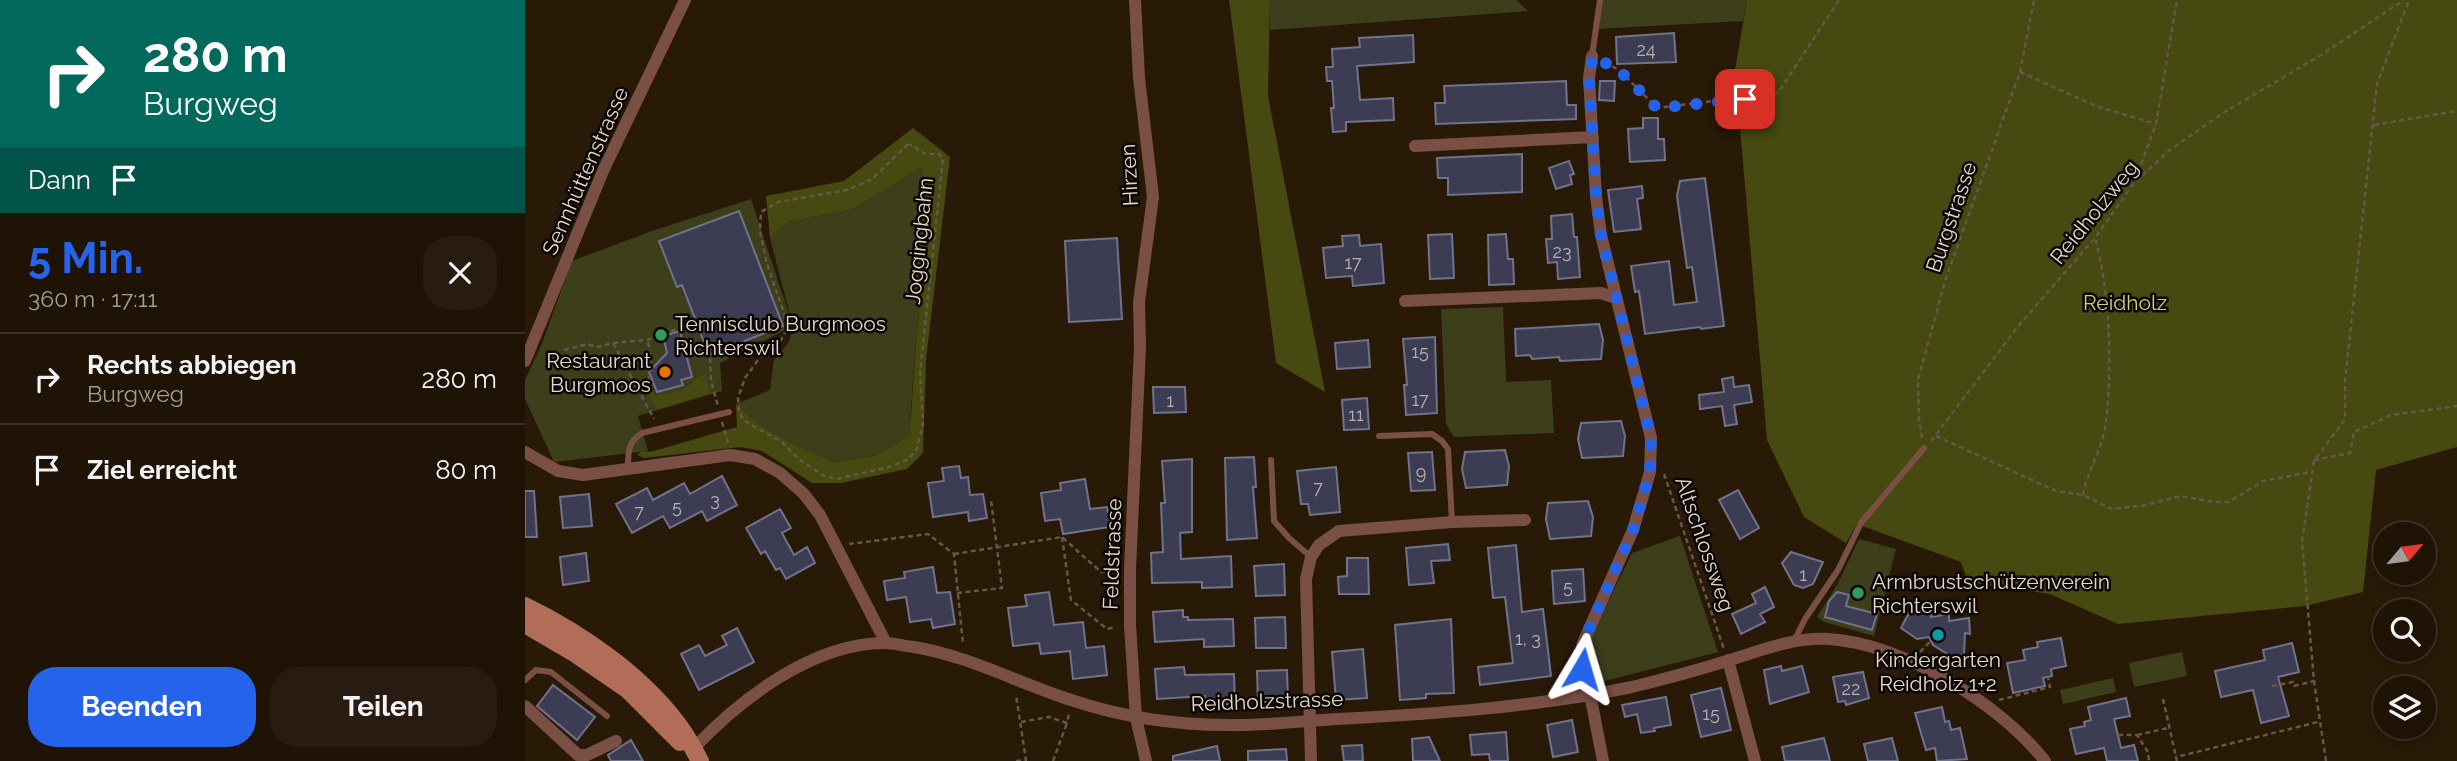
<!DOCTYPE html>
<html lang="de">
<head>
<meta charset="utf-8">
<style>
	body { margin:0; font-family:Raleway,sans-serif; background:#271c0f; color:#f1f3f6; height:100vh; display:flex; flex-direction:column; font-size:26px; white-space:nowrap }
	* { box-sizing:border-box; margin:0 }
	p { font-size:23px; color:#a19e9a }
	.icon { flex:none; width:38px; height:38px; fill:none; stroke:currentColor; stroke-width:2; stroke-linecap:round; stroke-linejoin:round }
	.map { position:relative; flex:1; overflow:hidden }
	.drawer { display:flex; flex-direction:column; background:#1f1305; width:525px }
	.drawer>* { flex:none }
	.banner { background:#00695c; color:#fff; overflow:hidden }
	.needle { width:46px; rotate:61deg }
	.controls { position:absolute; left:1848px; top:522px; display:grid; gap:14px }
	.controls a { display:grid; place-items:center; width:63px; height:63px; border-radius:50%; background:#1f1305; box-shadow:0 4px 10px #0003,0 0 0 2px #3c3227; font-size:35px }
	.pin { position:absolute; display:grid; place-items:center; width:60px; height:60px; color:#fff; margin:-30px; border-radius:14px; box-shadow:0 4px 10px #0006 }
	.me { position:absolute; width:77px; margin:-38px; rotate:7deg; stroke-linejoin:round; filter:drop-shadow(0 0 5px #0008) }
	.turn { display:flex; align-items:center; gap:24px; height:147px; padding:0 28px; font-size:32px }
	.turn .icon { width:91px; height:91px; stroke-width:2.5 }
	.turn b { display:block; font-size:49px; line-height:60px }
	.then { display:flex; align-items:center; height:66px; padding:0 28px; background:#0003; gap:14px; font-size:26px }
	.round { display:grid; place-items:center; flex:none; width:74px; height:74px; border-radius:28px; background:#271c0f }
	.overview { display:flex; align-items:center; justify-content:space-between; height:119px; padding:0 28px }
	h1 { font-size:42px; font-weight:700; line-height:52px; color:#2563eb }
	.action { display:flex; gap:14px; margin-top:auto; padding:14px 28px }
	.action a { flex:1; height:80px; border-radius:28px; background:#2563eb; color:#fff; font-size:28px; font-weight:700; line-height:80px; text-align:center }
	.action a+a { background:#271c0f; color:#f1f3f6 }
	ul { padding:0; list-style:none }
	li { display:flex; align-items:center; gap:21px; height:91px; padding:0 28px; border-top:2px solid #3c3227 }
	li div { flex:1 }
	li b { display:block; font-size:26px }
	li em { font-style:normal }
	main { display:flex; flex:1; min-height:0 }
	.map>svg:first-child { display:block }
	.green { fill:#3c3f19 }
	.forest { fill:#464910 }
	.building { fill:#3c3c53; stroke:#71728c; stroke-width:2 }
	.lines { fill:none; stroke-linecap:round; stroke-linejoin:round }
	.path { stroke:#665748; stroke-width:2.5; stroke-dasharray:5 3.5; stroke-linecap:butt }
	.service { stroke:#7b5044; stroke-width:6 }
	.minor { stroke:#7b5044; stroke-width:12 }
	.secondary { stroke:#b16d58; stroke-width:18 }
	.route { stroke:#2563eb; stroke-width:12; stroke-dasharray:0 21.6 }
	.leisure-dot { fill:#2e9e5b; stroke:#0c0602; stroke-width:2.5 }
	.food-dot { fill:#e8710a; stroke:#0c0602; stroke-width:2.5 }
	.culture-dot { fill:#0f9aa8; stroke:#0c0602; stroke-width:2.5 }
	.labels { text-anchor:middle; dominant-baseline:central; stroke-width:5; stroke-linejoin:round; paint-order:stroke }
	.number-label { font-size:18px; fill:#b9b1ae }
	.street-label { font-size:21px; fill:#e3d8cd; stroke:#0c0602 }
	.park-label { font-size:21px; fill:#c9d17d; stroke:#0c0602 }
	.poi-label { font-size:21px; fill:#e3d8cd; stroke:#0c0602; text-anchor:start }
</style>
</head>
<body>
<main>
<section class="drawer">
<div class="banner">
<div class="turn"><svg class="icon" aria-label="right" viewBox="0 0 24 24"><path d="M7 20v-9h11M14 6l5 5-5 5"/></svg><div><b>280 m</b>Burgweg</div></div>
<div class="then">Dann<svg class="icon" aria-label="arrive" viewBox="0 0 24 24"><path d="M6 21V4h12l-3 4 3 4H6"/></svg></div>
</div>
<div class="overview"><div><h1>5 Min.</h1><p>360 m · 17:11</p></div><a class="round"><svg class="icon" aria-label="close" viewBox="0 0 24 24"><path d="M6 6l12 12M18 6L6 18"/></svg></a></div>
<ul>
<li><svg class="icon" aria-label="right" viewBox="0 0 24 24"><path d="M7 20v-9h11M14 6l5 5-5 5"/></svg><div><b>Rechts abbiegen</b><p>Burgweg</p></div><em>280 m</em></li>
<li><svg class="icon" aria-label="arrive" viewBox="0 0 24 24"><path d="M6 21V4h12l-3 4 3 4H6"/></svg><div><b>Ziel erreicht</b></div><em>80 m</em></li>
</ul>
<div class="action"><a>Beenden</a><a>Teilen</a></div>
</section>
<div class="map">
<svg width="1932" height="761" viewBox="0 0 1932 761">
	<rect width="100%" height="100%" fill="#291907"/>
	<path class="green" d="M745,0H991L1003,11L745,30Z
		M1075,0H1222L1218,21L1072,29Z
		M396,166C412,216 398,271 393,322C389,360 387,398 384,436L349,456L310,462L266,443L232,423L211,404L245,390L249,360L264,342L268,326L195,363L197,391L113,416L123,451L29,462L0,399V380L16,346L47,261L127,231L226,199L267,323L245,238L263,222L328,209Z
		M978,307L981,382L1026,380L1029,433L929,437L921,424L916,309Z
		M1155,536L1193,652L1076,682L1066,674L1064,641L1107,553Z
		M1334,539L1371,549L1349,636L1299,622L1292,617L1312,585Z
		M1657,652L1662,676L1609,687L1604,663Z
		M1588,678L1591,692L1538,704L1535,690Z"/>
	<path class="forest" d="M704,0H745L743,96L800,392L751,363Z
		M1222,0H1932V447L1851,470L1838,592L1780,606L1593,624L1525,594L1443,582L1436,562L1332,524L1321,543L1279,517L1242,440L1210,70Z
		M388,128L425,157L401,360L398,453L382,469L316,483H287L237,451L215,447L119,458L112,455L117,451L125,452L212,427L211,404L232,423L266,443L310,462L349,456L384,436C388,398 389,360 393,322C398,272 412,216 396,167L328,209L263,222L245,238L241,196L319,181Z
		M180,375L186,393L134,409L119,391L125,387L130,396C139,394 152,393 160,388C169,383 169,376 180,375Z"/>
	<path class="building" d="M1149,33L1151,62L1092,64L1091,37Z
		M888,35L889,62L832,66L835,100L868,98L869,120L821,122V131L808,132L806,108H809L807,81H802L801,67H808L807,49L835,47L834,38Z
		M1041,81L1042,105H1051V119L911,124L910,103H920L919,86Z
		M1075,81H1090L1089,101L1074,100Z
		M1118,118H1133V139H1139L1140,160L1105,162L1103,129L1118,128Z
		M997,154V192L923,195V178H913L912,158Z
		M1044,161L1049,174L1045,175L1047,184L1031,189L1024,168Z
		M1180,178L1199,326L1176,329L1175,327L1120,334L1114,291L1110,292L1106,266L1144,261L1149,305L1172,302L1167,267L1162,268L1152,196L1155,181Z
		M1117,186L1118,198L1112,199L1116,229L1089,232L1083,190Z
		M214,211L258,326L184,355L157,285L152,287L134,241Z
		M1047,214L1049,237H1052L1055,277L1033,279L1032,262L1023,263L1021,239H1027L1026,216Z
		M927,234L929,278L905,279L903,235Z
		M981,234L983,259H988L989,284L964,285L963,235Z
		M834,235L835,246L856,244L859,283L828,286L827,276L801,278L798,248L818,246L817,236Z
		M592,238L597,319L544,322L540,241Z
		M1074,324L1078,340L1076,359L1035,361L1034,357L1007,359L1005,355L991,356L990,329Z
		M155,331L167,377L156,380L158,385L132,392L124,372L142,353L138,336Z
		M910,337L912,413L881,415L879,385H882L878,339Z
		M843,340L845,367L812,369L810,343Z
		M1208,377L1209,387L1224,385L1227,402L1209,405L1212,424L1200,426L1197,406L1175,409L1174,395L1199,392L1197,379Z
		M628,387H660L661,412L629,413Z
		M842,398L844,429L819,430L817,400Z
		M1096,421L1100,436L1098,456L1057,458L1053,439L1056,423Z
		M980,450L984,466L982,485L941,488L937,469L940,452Z
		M907,452L910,490L886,491L883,453Z
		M729,457L731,487H728L732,538L702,540L700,458Z
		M667,459V532L655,533L656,559L706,556L707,587L677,588V582L627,583L626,553L638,552L636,503H640L637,461Z
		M434,466L436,478L443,477L445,495L458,494L462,518L444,521L443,512L408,517L403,483L419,481L417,468Z
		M811,467L815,512L785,515L783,504H776L772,471Z
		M197,476L212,505L182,521L177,511L145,528L138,516L107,533L91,504L122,488L128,500L159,483L165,494Z
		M560,479L565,509L582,507L585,527L538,534L535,519L520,521L516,493L536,490L535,483Z
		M1213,490L1234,528L1215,539L1194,500Z
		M0,491H9L12,537H0Z
		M64,494L67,526L38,528L35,497Z
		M1063,501L1068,517L1066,536L1025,539L1021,519L1023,503Z
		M255,509L266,528L257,533L269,555L282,547L290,563L261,579L255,568L251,570L240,551L236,554L221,528Z
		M923,544L925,560L906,561L909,583L884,585L881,548Z
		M991,545L997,612L1018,609L1026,676L955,685L953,667L988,663L980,597L968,598L963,548Z
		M1266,552L1298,562L1288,584L1278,588L1269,585L1257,563Z
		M61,553L64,581L38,585L35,557Z
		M822,558H843L844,594H814L813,577L822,576Z
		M759,564L760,595L731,596L729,566Z
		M408,567L412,593L425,592L430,624L408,628L406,619L385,622L381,597L362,600L359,581L380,578L379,572Z
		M1058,569L1060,601L1029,604L1027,571Z
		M1240,587L1249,607L1235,614L1240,622L1216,634L1207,614L1231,603L1227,594Z
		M524,592L529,625L558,622L561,648L579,646L582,675L548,679L545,651L516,654L514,643L488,646L483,608L502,606L500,595Z
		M1312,592L1324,595L1321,606L1352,614L1347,630L1300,617L1304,601Z
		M658,610V617H663V620L708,619L709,646L679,647V639L630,642L628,612Z
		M1407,612L1406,617L1424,614V621L1444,618L1445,634L1440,633L1439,655L1427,657L1408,645L1404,637L1392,639L1376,628L1384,613Z
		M760,617L761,648H731L730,618Z
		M926,619L929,693L901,694V698L875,700L870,625Z
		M212,628L229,662L174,690L156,654L174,645L180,656L202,645L197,636Z
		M1536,638L1541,666L1526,669L1527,676L1518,678L1520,686L1488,693L1482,663L1500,660L1498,650L1513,647L1512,642Z
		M1767,643L1774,672L1753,677L1764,716L1736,723L1728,690L1696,697L1690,671L1740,660L1738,650Z
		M838,649L842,698L811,700L807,652Z
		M1256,666L1257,671L1277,666L1284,692L1245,704L1239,670Z
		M659,667L660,675L709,674L710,704L680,705V696L632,699L630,669Z
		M762,670L763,701L733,702L732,671Z
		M1338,672L1344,698L1321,705L1320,701L1313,702L1308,677Z
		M28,685L70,717L52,740L12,706Z
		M1196,688L1206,730L1176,737L1166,695Z
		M1141,697L1146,725L1129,728L1130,731L1116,733L1112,714L1100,717L1097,705Z
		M1601,698L1605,716L1589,719L1596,748L1609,745L1613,761H1582L1579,748L1551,754L1545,729L1560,726L1559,722L1566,720L1563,707Z
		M1417,707L1420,722L1424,721L1426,730L1435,728L1442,759L1412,761L1410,748L1401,750L1390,713Z
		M1047,720L1053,752L1028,757L1022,725Z
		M981,732L983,761H965L964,754L947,755L945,735Z
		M904,737L915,761H888L887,739Z
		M1299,738L1305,761H1260L1257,747Z
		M1367,738L1373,761H1343L1339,744Z
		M106,740L118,761H86L83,755Z
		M837,745L838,761H819L817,746Z
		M692,746L695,761H648V756Z
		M761,749L762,761H723V751Z"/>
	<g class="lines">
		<path class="path" d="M1080,62L1095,71L1132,108L1253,93L1314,0
			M1495,72L1571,106L1631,124
			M1849,125L1932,111
			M382,145H388C396,153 402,156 413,153L418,158L395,372L398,425L391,451L382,460L364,467L312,479L299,476L274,459L257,442L218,420L214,411L213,398L220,378L236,356L256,340L262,329L259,313L242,264L235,231L236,212L253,202L322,190L347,179Z
			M1610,180L1631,124L1652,0
			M88,343L122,340L160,326
			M39,350L62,344L72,347L88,343L129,419
			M185,358L186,381L193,406
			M92,389L125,381C122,366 128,356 122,340
			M197,422L203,443
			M1411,436L1531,491L1558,495L1587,509L1622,505L1655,496L1690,502H1704L1738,481L1786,472
			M1397,438L1394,419L1393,380L1420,281L1495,72L1509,0
			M1406,441L1495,324L1570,238L1609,183L1646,149L1698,113L1796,55L1879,0
			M1789,460L1825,453L1829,432L1866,415L1932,406
			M1139,474L1199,649
			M1558,495C1562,472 1576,451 1580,428C1588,374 1585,290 1570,238
			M537,537L546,600L582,629L591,627
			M324,544L403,534L429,554L438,644
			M429,554L537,537L576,572L592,571
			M432,593L477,588L466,500
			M1395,652L1405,642
			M1747,686L1768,682L1769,686L1789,681
			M1638,699L1651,757
			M1474,700L1525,687L1523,677
			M496,722L524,717L542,723L544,714
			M1593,735H1612L1623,752L1624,761
			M1612,735L1643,728
			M491,761L501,760L491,695
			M528,761L542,723
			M1652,761L1651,757L1793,722
			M1801,761L1789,681L1777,541L1789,461L1820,419V381L1852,84L1884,0"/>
		<path class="service" d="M1067,56L1075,0
			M854,436L907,434L917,441L923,449L927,522
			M746,460L749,521L764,538L786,557
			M103,468C103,451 103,442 117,433L204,412
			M1269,641L1280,619L1313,570L1336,523L1399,448
			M0,680L11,670L26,672L82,716"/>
		<path class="minor" d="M610,0L614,78L628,197L614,302L615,347L605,569V625L611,718L621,761
			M1067,56L1064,78L1071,196L1076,235L1126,438L1125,472L1108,530L1057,645V669L1065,694L1078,761
			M890,146L1068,137
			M880,301L1076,293L1091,298
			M0,361L78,171L160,0
			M0,452L33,471L58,475L205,455L230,459L255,473L279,494L295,515L361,643
			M1203,660L1230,761
			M0,706L53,755H62L91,741
			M168,749C215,699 288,643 360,643C369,643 379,646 389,647C444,656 493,683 546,700C597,717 650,725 703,725C739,726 776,721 812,719C911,714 1010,707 1107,687C1140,679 1173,670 1205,660C1237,650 1269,637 1304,639C1378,644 1474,703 1520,761
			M786,761L781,579L786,557L794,545L814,531L927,522L1000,520"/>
		<path class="secondary" d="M0,606C58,634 122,679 159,733C165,742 170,752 175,761
			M0,624L51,654L102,689L155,742"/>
	</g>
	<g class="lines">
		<path class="route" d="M1057,669V645L1108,530L1125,472L1126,438L1076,235L1071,196L1064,78L1068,56L1095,71L1132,108L1220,99"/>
	</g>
	<g class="leisure-dot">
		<circle cx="136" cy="335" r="7"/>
		<circle cx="1333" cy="593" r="7"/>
	</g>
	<circle class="food-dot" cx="140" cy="372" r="7"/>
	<circle class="culture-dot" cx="1413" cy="635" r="7"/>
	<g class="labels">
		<g class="number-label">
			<text x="1121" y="49">24</text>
			<text x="1037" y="251">23</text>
			<text x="828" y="262">17</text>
			<text x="895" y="351">15</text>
			<text x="895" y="399">17</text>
			<text x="645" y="400">1</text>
			<text x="831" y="414">11</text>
			<text x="896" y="472">9</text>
			<text x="793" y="487">7</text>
			<text x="190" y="499">3</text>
			<text x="152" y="506">5</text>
			<text x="114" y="511">7</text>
			<text x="1278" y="574">1</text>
			<text x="1043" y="586">5</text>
			<text x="1003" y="638">1, 3</text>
			<text x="1326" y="688">22</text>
			<text x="1186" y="713">15</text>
		</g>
		<g class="street-label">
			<text transform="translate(60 171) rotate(-66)">Sennhüttenstrasse</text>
			<text transform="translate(604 175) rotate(-93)">Hirzen</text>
			<text transform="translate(1569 212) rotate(-51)">Reidholzweg</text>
			<text transform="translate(1426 217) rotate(-71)">Burgstrasse</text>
			<text transform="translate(394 241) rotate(-84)">Joggingbahn</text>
			<text transform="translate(1180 544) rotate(71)">Altschlossweg</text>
			<text transform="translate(587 554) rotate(-88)">Feldstrasse</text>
			<text transform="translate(742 701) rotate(-2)">Reidholzstrasse</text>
		</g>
		<g class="park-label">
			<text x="1600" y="302">Reidholz</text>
		</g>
		<g class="poi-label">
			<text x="150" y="323">Tennisclub Burgmoos<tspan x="150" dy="24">Richterswil</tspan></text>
			<text x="126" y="360" text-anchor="end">Restaurant<tspan x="126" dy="24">Burgmoos</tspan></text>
			<text x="1347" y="581">Armbrustschützenverein<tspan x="1347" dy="24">Richterswil</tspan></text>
			<text x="1413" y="659" text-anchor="middle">Kindergarten<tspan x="1413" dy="24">Reidholz 1+2</tspan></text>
		</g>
	</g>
</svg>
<div class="controls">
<a><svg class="needle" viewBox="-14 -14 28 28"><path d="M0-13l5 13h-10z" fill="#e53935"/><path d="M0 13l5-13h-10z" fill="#a19e9a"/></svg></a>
<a><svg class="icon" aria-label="search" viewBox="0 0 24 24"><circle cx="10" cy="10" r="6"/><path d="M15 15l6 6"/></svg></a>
<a><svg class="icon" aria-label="layers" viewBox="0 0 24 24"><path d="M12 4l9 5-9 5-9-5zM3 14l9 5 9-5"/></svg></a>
</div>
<div class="pin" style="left:1220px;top:99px;background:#d93025"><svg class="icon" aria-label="arrive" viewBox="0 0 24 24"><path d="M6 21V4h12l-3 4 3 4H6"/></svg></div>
<svg class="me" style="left:1057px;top:669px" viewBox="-20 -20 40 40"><path d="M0-17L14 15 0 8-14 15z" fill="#2563eb" stroke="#fff" stroke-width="4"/></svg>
</div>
</main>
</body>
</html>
